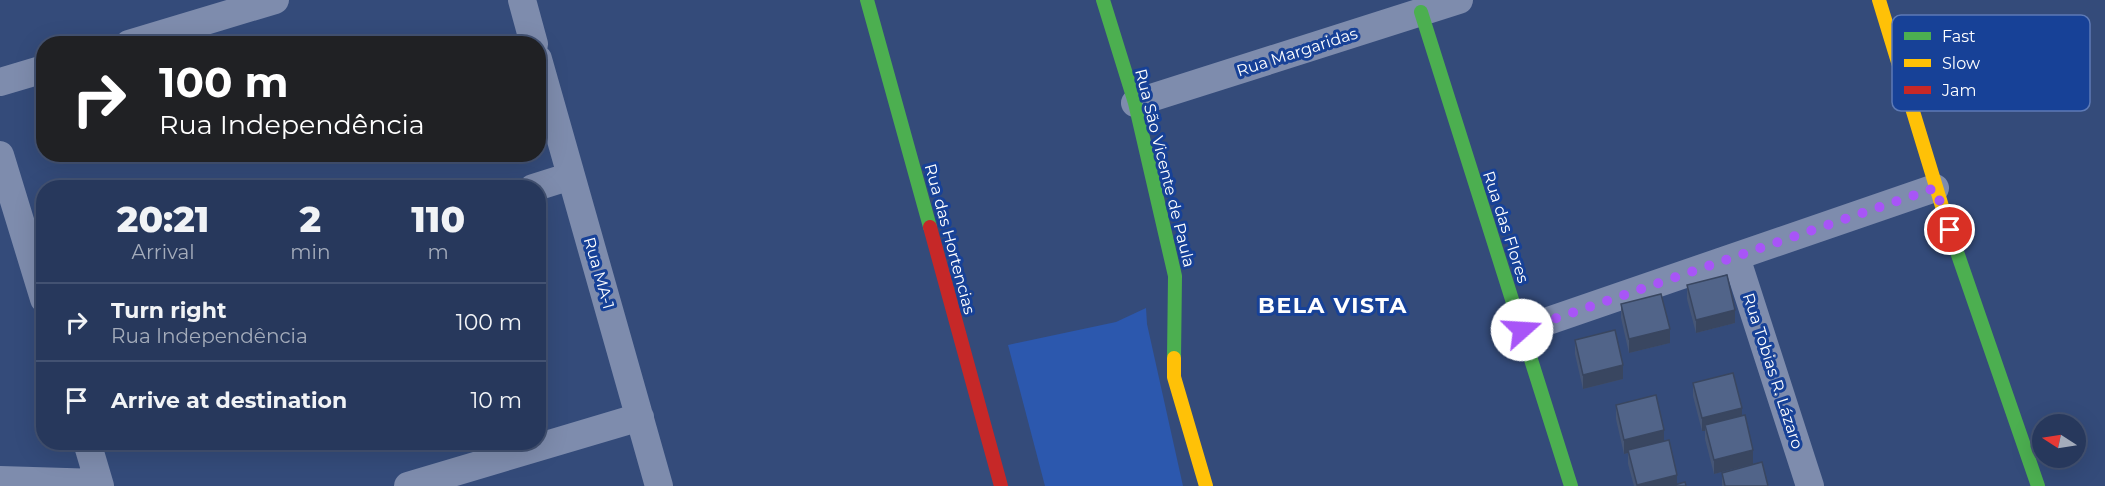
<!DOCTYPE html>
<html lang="en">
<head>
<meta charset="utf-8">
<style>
	body { margin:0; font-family:Montserrat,sans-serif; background:#2f3f62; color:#f1f3f6; height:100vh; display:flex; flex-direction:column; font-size:22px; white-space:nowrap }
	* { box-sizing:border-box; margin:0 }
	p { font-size:20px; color:#a4acbb }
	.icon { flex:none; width:33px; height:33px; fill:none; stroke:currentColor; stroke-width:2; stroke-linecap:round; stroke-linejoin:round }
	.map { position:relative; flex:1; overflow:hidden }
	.sheet { position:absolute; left:36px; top:180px; width:510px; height:270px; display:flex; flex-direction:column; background:#27385c; border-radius:24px; box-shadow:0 6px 24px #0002,0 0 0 2px #435272 }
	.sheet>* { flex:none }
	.top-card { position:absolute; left:36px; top:36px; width:510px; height:126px; border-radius:24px; box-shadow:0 6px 24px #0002,0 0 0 2px #435272; background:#202124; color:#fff; overflow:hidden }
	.needle { width:39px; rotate:282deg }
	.controls { position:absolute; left:2032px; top:414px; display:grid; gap:12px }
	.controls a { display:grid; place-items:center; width:54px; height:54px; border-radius:50%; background:#27385c; box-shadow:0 6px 24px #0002,0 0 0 2px #435272; font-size:30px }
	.pin { position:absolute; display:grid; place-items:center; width:51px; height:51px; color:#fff; margin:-26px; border:3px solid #fff; border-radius:50%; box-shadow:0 2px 6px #0007 }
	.me { position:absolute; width:66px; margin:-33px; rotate:71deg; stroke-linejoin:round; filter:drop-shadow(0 0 4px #0008) }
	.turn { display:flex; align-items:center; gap:21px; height:126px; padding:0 24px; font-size:27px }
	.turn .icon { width:78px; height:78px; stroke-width:2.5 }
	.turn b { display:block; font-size:42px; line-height:51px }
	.eta { display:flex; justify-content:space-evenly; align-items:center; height:102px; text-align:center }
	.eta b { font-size:36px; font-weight:800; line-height:42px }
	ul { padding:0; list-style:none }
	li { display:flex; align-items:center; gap:18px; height:78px; padding:0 24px; border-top:2px solid #435272 }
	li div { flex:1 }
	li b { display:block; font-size:22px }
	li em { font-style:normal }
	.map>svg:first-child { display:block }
	.green { fill:#2c58ae }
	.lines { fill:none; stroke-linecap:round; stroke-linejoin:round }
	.street { stroke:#7e8cad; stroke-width:28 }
	.fast { stroke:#4caf50; stroke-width:14 }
	.slow { stroke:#ffc107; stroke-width:14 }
	.jam { stroke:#c62828; stroke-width:14 }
	.wall { fill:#465676 }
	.shaded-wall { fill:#394660 }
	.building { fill:#516489; stroke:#394660; stroke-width:1.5 }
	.route { stroke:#a855f7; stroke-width:10; stroke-dasharray:0 18 }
	.labels { text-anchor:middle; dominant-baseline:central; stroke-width:6; stroke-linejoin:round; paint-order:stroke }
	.street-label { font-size:16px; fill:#fff; stroke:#174197 }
	.district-label { font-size:22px; font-weight:bold; letter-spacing:1.5px; fill:#fff; stroke:#174197 }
	.key { fill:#174197; stroke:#5d7ab6; stroke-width:1.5 }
	.key-label { font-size:16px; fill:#fff }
</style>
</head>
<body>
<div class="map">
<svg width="2105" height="486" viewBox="0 0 2105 486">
	<rect width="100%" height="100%" fill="#344b7a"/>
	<path class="green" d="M1146,308L1147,324L1183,486H1045L1008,345L1116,322Z"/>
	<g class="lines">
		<path class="street" d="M522,0L534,44
			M129,44L275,0
			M538,59L659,486
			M0,82L44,69
			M1135,103L1459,0
			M0,155L44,299
			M533,188L571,176
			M1736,257L1810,486
			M1522,330L1935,188
			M87,442L100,486
			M0,480L99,483
			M408,486L640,417"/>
		<path class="fast" d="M867,0L930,227
			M1103,0L1135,103L1175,276L1174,358
			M1421,12L1571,486
			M1948,226L2038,486"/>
		<path class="slow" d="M1879,0L1948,226
			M1174,358V377L1206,486"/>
		<path class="jam" d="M930,227L1001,486"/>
	</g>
	<path class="wall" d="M1687,285L1735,323L1696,333L1687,299Z
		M1621,304L1670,343L1629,353L1621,318Z
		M1575,340L1623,379L1583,389L1575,354Z
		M1693,383L1742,416L1753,464L1714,474L1705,439V431H1702L1693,396Z
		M1616,405L1664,441L1677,484L1686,486H1634L1628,464V453L1624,454L1616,419Z
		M1722,473L1768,486H1722Z"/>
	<path class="shaded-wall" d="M1735,310V323L1696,333V320Z
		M1670,329V343L1629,353V339Z
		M1623,365V379L1583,389V375Z
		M1742,408V421L1705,425V431H1702V418Z
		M1664,430V444L1628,450V453L1624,454V440Z
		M1753,450V464L1714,474V460Z
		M1677,475V486H1637V485Z"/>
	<path class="building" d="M1727,275L1735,310L1696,320L1687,285Z
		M1661,294L1670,329L1629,339L1621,304Z
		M1615,330L1623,365L1583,375L1575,340Z
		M1733,373L1742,408L1702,418L1693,383Z
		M1656,395L1664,430L1624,440L1616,405Z
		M1745,415L1753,450L1714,460L1705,425Z
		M1669,440L1677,475L1637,485L1628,450Z
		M1762,462L1768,486H1725L1722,473Z
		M1685,482L1686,486H1671Z"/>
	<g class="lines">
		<path class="route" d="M1522,330L1935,188L1950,230"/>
	</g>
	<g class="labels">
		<g class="street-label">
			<text transform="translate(1297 52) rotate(-18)">Rua Margaridas</text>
			<text transform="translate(1165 168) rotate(76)">Rua São Vicente de Paula</text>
			<text transform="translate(1506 227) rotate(72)">Rua das Flores</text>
			<text transform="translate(950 239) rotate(75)">Rua das Hortencias</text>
			<text transform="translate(599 273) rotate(74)">Rua MA-1</text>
			<text transform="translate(1773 371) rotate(72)">Rua Tobias R. Lázaro</text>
		</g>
		<g class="district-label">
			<text x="1333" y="305">BELA VISTA</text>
		</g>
	</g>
	<rect x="1892" y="15" width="198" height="96" rx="9" class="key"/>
	<rect x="1904" y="32" width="27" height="8" fill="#4caf50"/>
	<rect x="1904" y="59" width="27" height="8" fill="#ffc107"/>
	<rect x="1904" y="86" width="27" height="8" fill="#c62828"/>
	<g class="key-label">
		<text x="1942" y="42">Fast</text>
		<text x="1942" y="69">Slow</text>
		<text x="1942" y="96">Jam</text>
	</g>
</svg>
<div class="controls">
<a><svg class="needle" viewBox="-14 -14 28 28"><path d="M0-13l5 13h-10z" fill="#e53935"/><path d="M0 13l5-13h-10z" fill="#a4acbb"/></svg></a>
</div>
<div class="pin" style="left:1950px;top:230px;background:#d93025"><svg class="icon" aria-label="arrive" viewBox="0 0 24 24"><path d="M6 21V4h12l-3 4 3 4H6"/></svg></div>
<svg class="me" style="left:1522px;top:330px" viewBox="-20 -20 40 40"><circle r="19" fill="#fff"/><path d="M0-13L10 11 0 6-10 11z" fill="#a855f7"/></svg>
<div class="top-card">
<div class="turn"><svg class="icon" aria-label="right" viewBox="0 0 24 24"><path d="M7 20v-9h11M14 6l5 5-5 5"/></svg><div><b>100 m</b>Rua Independência</div></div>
</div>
<section class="sheet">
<div class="eta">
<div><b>20:21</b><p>Arrival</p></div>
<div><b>2</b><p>min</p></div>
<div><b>110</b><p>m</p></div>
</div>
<ul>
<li><svg class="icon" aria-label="right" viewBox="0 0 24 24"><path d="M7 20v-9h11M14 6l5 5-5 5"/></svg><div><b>Turn right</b><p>Rua Independência</p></div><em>100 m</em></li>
<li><svg class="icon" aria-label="arrive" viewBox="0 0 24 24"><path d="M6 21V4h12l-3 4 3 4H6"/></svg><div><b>Arrive at destination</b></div><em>10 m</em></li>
</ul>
</section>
</div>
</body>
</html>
